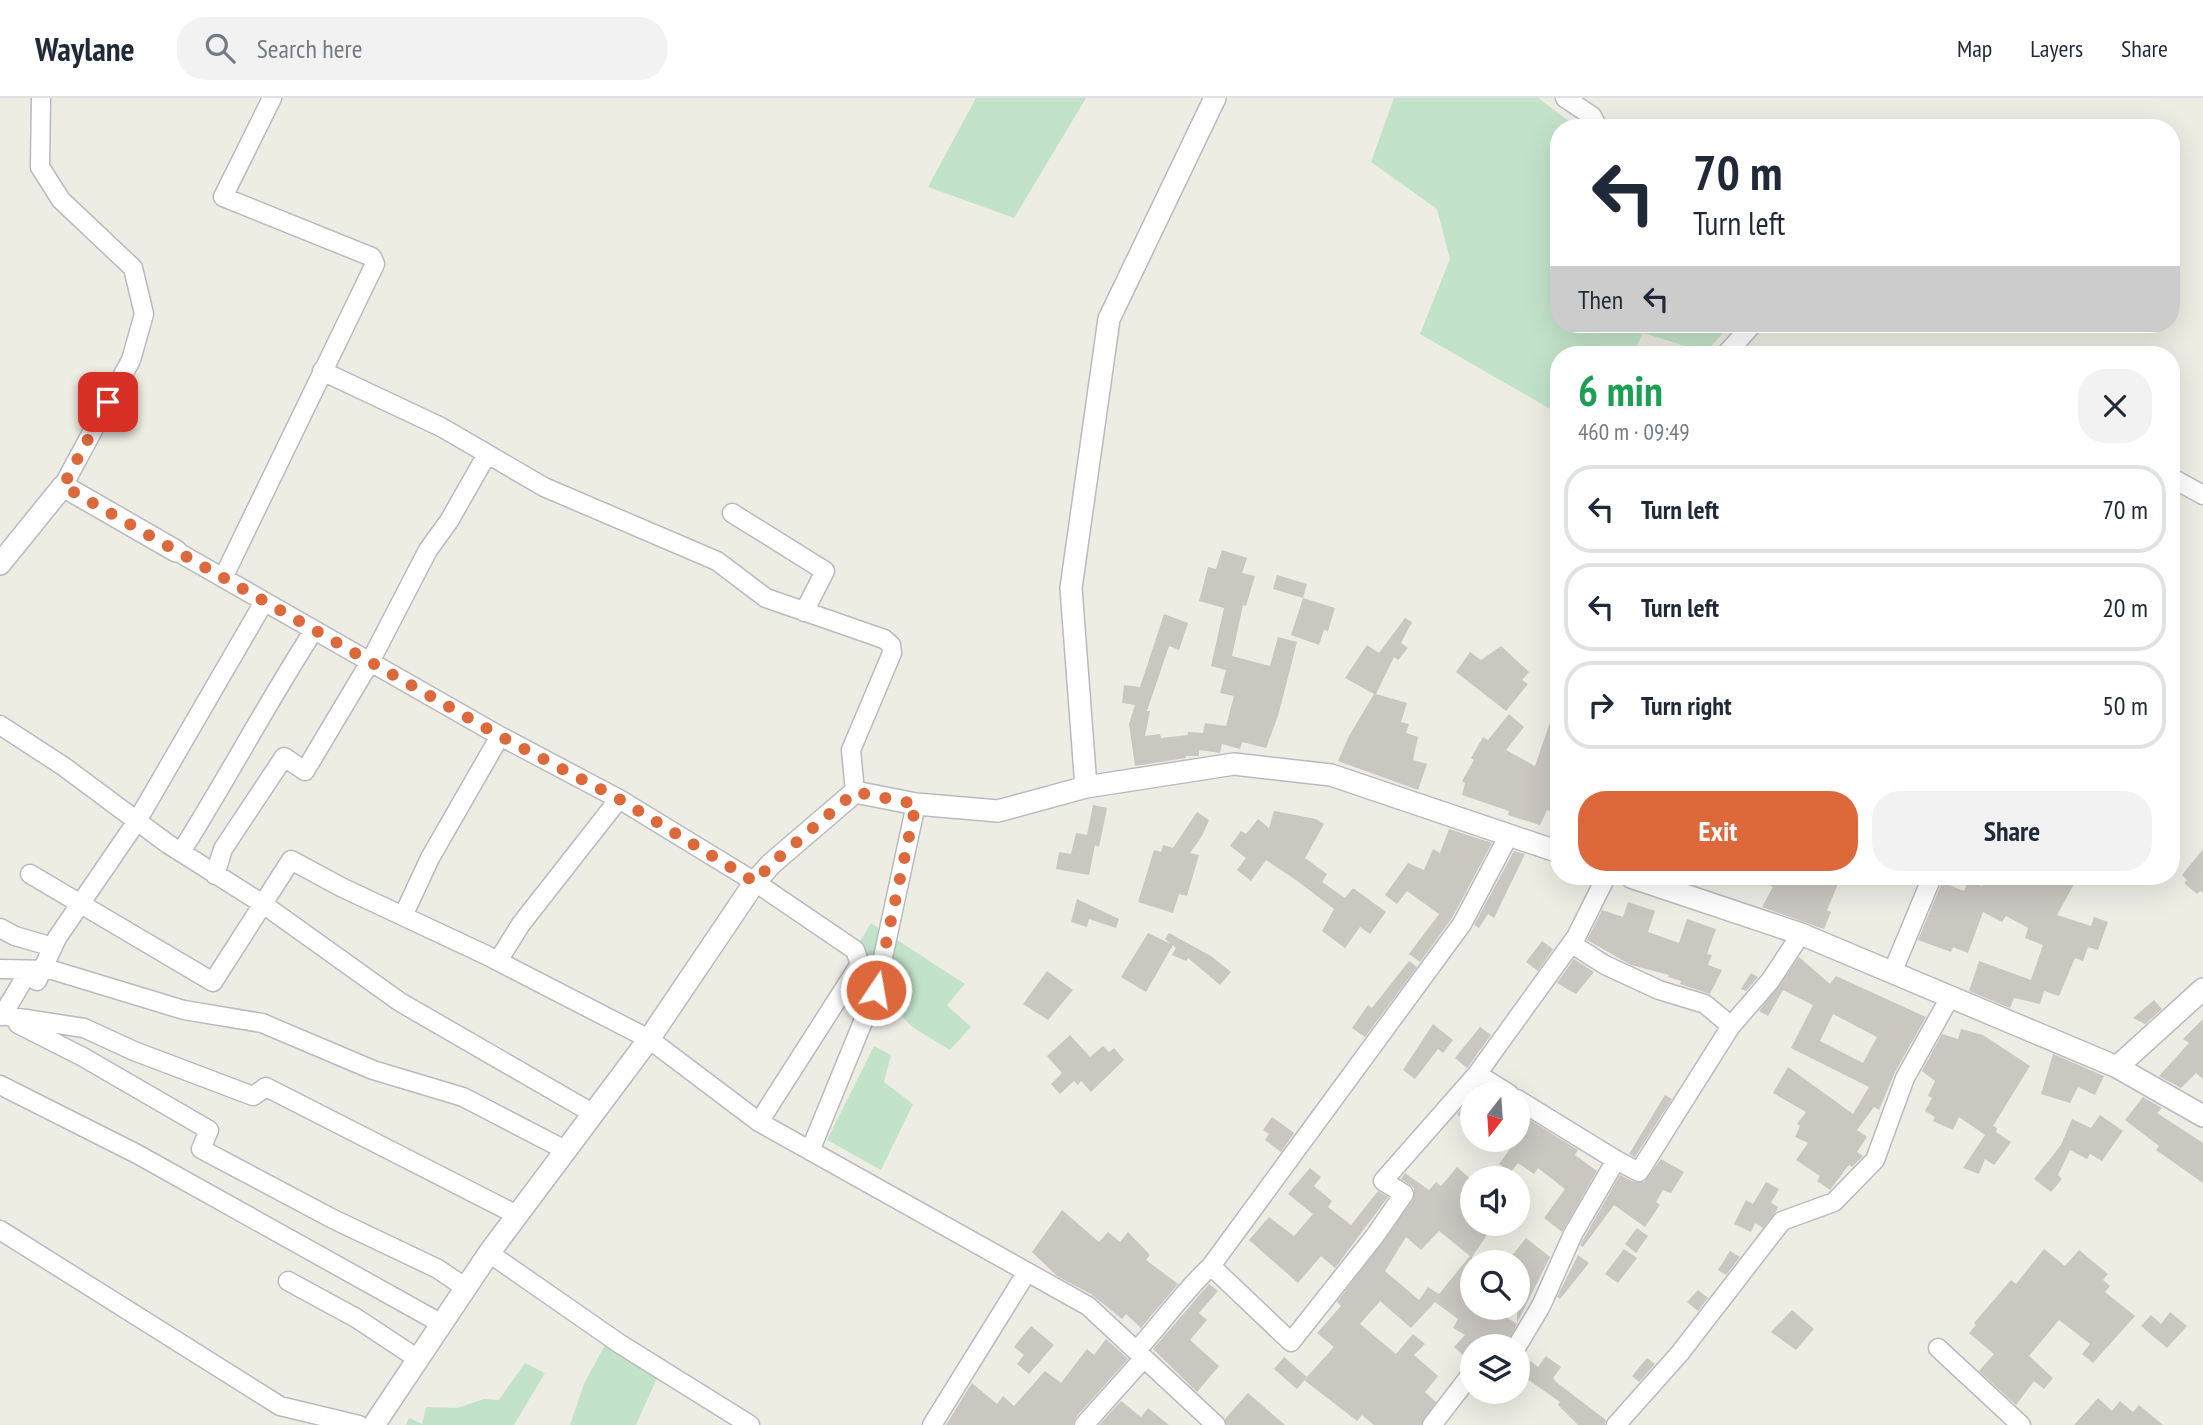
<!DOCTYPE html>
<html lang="en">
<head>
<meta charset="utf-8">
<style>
	body { margin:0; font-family:"PT Sans Narrow",sans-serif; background:#f2f2f3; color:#1f2937; height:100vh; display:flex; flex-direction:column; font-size:26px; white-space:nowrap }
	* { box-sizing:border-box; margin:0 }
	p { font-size:23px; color:#747a83 }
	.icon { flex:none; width:38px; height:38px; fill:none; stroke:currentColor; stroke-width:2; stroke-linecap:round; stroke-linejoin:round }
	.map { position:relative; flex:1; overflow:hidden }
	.drawer { position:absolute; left:1550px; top:248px; width:630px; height:539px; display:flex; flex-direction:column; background:#fff; border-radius:28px; box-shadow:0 7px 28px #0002 }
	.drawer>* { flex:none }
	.hud { position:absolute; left:1550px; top:21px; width:630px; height:214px; border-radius:28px; box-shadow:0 7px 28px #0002; background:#fff; color:#1f2937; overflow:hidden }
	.needle { width:46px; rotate:197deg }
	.buttons { position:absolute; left:1460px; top:984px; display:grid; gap:14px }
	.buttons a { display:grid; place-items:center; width:70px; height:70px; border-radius:50%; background:#fff; box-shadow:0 7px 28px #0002; font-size:35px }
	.pin { position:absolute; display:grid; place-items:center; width:60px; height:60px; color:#fff; margin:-30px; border-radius:14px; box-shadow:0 4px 10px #0006 }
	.me { position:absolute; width:77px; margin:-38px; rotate:12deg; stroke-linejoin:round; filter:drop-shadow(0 0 5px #0008) }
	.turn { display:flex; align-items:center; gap:24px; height:147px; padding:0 28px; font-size:32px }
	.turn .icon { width:91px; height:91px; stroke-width:2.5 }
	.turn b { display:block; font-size:49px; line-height:60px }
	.then { display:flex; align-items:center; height:66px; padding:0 28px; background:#0003; gap:14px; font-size:26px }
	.round { display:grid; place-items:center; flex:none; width:74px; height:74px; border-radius:28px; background:#f2f2f3 }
	.summary { display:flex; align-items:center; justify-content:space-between; height:119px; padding:0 28px }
	h1 { font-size:42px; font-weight:800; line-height:52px; color:#1e9e55 }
	.cta { display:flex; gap:14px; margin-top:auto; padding:14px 28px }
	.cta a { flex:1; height:80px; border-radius:28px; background:#dc683b; color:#fff; font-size:28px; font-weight:800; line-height:80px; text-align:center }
	.cta a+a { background:#f2f2f3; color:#1f2937 }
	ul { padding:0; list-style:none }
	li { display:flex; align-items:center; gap:21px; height:88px; margin:0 14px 10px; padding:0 14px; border:4px solid #e0e1e3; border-radius:28px }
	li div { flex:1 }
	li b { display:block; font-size:26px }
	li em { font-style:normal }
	header { display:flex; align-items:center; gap:42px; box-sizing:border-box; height:98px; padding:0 35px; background:#fff; border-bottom:2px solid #e0e1e3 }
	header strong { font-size:33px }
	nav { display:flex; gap:38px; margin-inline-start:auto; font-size:24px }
	.search { width:490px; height:63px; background:#f2f2f3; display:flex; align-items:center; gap:18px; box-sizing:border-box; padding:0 24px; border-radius:28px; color:#747a83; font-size:26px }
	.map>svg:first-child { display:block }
	.green { fill:#c2e3c9 }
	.building { fill:#c9c7c0; fill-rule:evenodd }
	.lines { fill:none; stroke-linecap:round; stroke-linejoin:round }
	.minor-casing { stroke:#b9babf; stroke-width:21 }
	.tertiary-casing { stroke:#b9babf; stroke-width:24 }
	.minor { stroke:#fff; stroke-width:18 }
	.tertiary { stroke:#fff; stroke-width:21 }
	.route { stroke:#dc683b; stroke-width:12; stroke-dasharray:0 21.6 }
</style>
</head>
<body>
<header>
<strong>Waylane</strong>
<div class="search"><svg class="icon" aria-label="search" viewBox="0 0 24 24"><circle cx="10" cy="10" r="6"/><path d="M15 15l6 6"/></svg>Search here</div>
<nav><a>Map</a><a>Layers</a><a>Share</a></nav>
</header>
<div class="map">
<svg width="2203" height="1327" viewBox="0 0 2203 1327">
	<rect width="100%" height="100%" fill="#edede4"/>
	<path class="green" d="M976,0H1086L1014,120L928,89Z
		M1394,0H1538L1578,30H1559V63L1556,68L1559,71V226H1731L1706,254L1643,235L1632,257H1559V316L1420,236L1450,161L1437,111L1371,64Z
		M871,825L965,886L947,907L971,929L950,952C909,926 900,930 888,879L866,877L855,852Z
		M874,948L891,957L884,984L913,1006L881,1072L827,1042Z
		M607,1243L657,1280L636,1327H570L584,1286Z
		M525,1265L545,1275L514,1327H406L409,1320L422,1326L426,1309L457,1310L484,1301L499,1302Z"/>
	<path class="building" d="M1222,452L1247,460L1242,475L1255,478L1246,508L1243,507L1232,558L1270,568L1278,539L1297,544L1278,618L1266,650L1242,644L1240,651L1222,646L1220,655L1199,652V658H1186V660L1135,668L1129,626L1135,607L1122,605L1124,587L1140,589L1164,516L1188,525L1179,552L1169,548L1147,613H1150L1145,638L1160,636L1161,640L1188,637V634L1203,635L1205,625L1226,628L1234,598L1220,595L1226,572L1211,568L1224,510L1199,503L1208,469L1216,471Z
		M1277,477L1307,486L1303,500L1273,491Z
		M1303,500L1335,510L1328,533L1324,532L1319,547L1291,537Z
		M1405,520L1412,524L1401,545L1408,550L1398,562L1394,559L1376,596L1407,605L1401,624L1409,626L1406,635L1418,639L1413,662L1427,666L1418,692L1338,663L1349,638L1374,596L1345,580L1367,547L1379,555Z
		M1501,548L1529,574L1522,582L1528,586L1506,613L1456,574L1470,554L1481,562Z
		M1557,604L1559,692L1552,714L1547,712L1540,727L1508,717L1509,713L1462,697L1465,685L1462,683L1474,662L1471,660L1483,639L1488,642L1509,616L1524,629L1506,652L1535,668Z
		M1093,707L1107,710L1099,749L1095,747L1089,777L1056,771L1059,754L1071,756L1076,735L1087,737Z
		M1274,713L1316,721L1324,726L1305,760L1327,776L1322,784L1345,800L1353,790L1386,814L1370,836L1360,829L1345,850L1322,833L1334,811L1296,782L1266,762L1251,783L1237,772L1246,760L1230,748L1241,733L1246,736L1258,721L1269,730Z
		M1197,714L1209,722L1202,738L1190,755L1199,757L1187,798L1179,796L1173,815L1138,804L1154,752L1161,754L1163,747L1173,750Z
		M1449,731L1492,745L1452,820L1420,864L1409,856L1439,816L1407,793L1397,806L1385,797L1408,765L1424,772L1433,751L1440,755Z
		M2203,751V795L2200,793L2197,796L2184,785L2187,782L2182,777Z
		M1514,753L1525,756L1494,820L1488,816L1479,830L1474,827Z
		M1754,779H1841L1827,812L1831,814L1824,831L1762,809L1773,789Z
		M1987,779H2078L2057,817L2091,828L2094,819L2108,824L2098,852L2088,849L2083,863L2075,860L2059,898L2044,893L2040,906L2014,900L2010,910L1969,893L1979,863L2031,882L2043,847L2025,840L2028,830L2006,818L2002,824L1983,814L1968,855L1953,849L1951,854L1918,842L1942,784L1964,793L1968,783L1982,788Z
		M1077,801L1119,821L1116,830L1089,821L1087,829L1071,824Z
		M1628,804L1655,813L1648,834L1679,845L1687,821L1716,831L1707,856L1712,857L1708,867L1722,872L1710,896L1680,886L1681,883L1668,879L1669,877L1631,867L1587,842L1602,812L1623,819Z
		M1148,835L1171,846L1165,841L1169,835L1211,858L1231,874L1220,887L1188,860L1186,863L1172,857L1176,850L1173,847L1146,894L1121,879Z
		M1542,843L1553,851L1538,873L1526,864Z
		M1799,859L1830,886L1836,878L1926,919L1895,974L1879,1012L1874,1009L1857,1032L1867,1039L1857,1054L1863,1058L1852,1069L1849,1067L1830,1092L1817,1083L1820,1078L1796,1062L1808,1045L1795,1039L1800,1028L1797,1026L1806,1014L1773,995L1788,969L1853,1016L1869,989L1791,950L1813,907L1783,892L1768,918L1759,913ZM1833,916L1877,939L1863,965L1820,943Z
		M1574,861L1594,874L1576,896L1557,885Z
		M1409,863L1417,869L1365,939L1352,930L1368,907L1372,910Z
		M1047,873L1073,892L1048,922L1023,906Z
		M1751,875L1758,879L1746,893L1741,891Z
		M2154,902L2162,911L2145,926L2133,920Z
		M2203,921V981L2196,975L2181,990L2159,978L2189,945L2183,941Z
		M1433,926L1453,942L1443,955L1438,951L1415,981L1403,972Z
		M1480,929L1491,937L1467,970L1455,960Z
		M1961,931L1983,937L2030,968L1993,1028L1997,1030L1996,1034L2011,1044L1994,1067L1985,1061L1979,1076L1963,1070L1985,1037L1959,1019L1953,1032L1933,1023L1935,1019L1925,1013L1932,1000L1928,998L1935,983L1922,973L1942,936L1958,941Z
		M1070,937L1090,959L1103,948L1109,954L1114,950L1124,962L1091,994L1081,983L1078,987L1074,983L1060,996L1051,986L1062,975L1047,958Z
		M2053,956L2104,978L2095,997L2078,989L2070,1005L2041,996Z
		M1665,997L1672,1001L1635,1059L1629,1056Z
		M1472,999V1011L1463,1021L1457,1016Z
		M2143,999L2162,1010L2157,1015L2203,1045V1085L2156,1052L2159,1048L2125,1022Z
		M2100,1017L2123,1033L2102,1063L2090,1056L2087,1061L2070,1052L2058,1077L2062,1081L2051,1094L2034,1081L2061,1047L2072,1021L2091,1030Z
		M1272,1019L1294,1035L1281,1054L1265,1042L1269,1036L1263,1032Z
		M1525,1019L1578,1052L1575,1057L1597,1073L1562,1134L1544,1120L1565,1091L1538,1070L1534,1076L1518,1065L1511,1074L1499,1066L1517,1041V1030Z
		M1661,1061L1684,1074L1671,1095L1663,1092L1656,1104L1660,1107L1645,1129L1614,1107L1583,1149L1580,1147L1620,1077L1634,1084H1644Z
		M1457,1069L1472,1082V1125H1495L1472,1159V1209H1490L1517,1226L1506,1248H1472L1471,1264L1454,1249L1465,1237L1453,1230L1458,1221L1435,1204L1411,1230L1380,1203L1360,1226L1396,1256L1413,1236L1425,1246L1414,1257L1438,1278L1425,1294L1436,1304L1421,1327H1374L1362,1317L1357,1323L1304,1282L1334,1249L1317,1235L1341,1208L1337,1204L1413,1102L1414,1090L1401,1081L1405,1075L1429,1092L1436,1084L1441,1088ZM1439,1133L1470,1158L1439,1196L1428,1189L1419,1202L1385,1173L1406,1139L1421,1152Z
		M1310,1070L1321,1079L1314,1088L1332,1103L1328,1109L1351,1127L1378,1093L1388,1099L1335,1170L1321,1158L1298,1185L1249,1142L1269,1119L1294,1138L1313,1116L1288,1096Z
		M1766,1084L1779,1091L1771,1105L1778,1109L1775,1115L1763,1130L1755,1125L1751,1134L1734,1126L1746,1102L1753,1106Z
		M1062,1112L1099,1144L1108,1134L1120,1144L1128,1134L1150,1157L1146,1162L1178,1186L1141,1230L1126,1216L1122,1221L1091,1196L1057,1178L1032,1154Z
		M1637,1130L1648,1138L1636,1155L1625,1146Z
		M1526,1140L1550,1159L1517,1225V1164H1507Z
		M1624,1151L1637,1160L1618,1185L1605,1176Z
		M2044,1151L2065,1168L2079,1152L2108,1176L2103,1182L2110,1188L2105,1194L2135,1218L2093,1265L2082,1256L2090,1246L2059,1222L2029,1258L2053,1280L2044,1291L2034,1283L2016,1307L1979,1273L1994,1256L1969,1235L1976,1227L1974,1225L2011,1182L2016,1186Z
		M1730,1153L1740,1159L1726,1177L1718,1172Z
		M1578,1157L1589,1165L1560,1201L1557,1199Z
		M1209,1186L1218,1193L1199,1215L1207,1222L1190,1242L1219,1268L1197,1294L1153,1251Z
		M1698,1192L1708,1200L1698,1213L1687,1204Z
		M1792,1212L1814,1231L1796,1252L1771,1234Z
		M2170,1214L2187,1228L2167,1250L2141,1228L2151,1217L2161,1226Z
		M1031,1228L1054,1247L1029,1276L1017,1266L1024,1257L1014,1249Z
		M1106,1241L1128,1261L1076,1319L1073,1327H946L972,1285L997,1306L1003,1298L1014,1308L1045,1273L1061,1285L1087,1251L1094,1257Z
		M1546,1258L1561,1269L1553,1280L1556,1284L1606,1322L1605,1327H1578L1558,1307L1560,1304L1520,1276L1531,1263L1538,1269Z
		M1284,1259L1307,1279L1297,1291L1274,1271Z
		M1647,1260L1655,1266L1639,1284L1632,1278Z
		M1248,1295L1271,1315L1285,1327H1227L1225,1321Z
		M2098,1300L2112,1313L2120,1303L2133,1314L2139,1307L2163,1327H2074Z
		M1121,1303L1141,1319L1148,1310L1169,1327H1099Z"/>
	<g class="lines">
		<g class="minor-casing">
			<path id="minor" d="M41,0L40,69L61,102L133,170L144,216L131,262L63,388
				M1565,0L1592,18L1598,30
				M1725,257L1753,226
				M322,273L441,329L544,389L717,463L766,500L884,541L891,547L892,555L851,652L855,694
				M2172,380L2203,397
				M732,415L825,473L804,514
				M176,453L500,638L619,701L755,784L855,852L860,866L759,1024L1088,1208L1216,1327
				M223,480L375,166L372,159L223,99L272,0
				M0,627L63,668L168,746L263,806L400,904L594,1016
				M181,754C227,681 267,605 314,532
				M30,776L213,884L291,762L341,789L486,857L649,941L759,1024
				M215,777L223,751L284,659L305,673L370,564L428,452L449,423L486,358
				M403,818L430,760L500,638
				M0,830L15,838L53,849
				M1572,846L1605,867L1659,892L1705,906L1731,928L1770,883L1801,836
				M498,863L521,826L619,701
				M0,871L52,872L184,912L262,925L373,972L463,999L567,1053
				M1892,875L1932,779
				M0,917L84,930L134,953L253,998L266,989L517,1117
				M2,918L24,881L29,877L37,883L57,840L137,723L264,504
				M18,926L83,959L209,1032L201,1051L333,1121L438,1171L466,1190
				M1477,976L1509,996
				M0,987L137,1056L442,1226
				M1517,1001L1616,1062L1573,1136L1541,1208L1517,1248
				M810,1053L876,892L916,706
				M1616,1062L1639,1074L1731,928
				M0,1132L280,1308L359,1327
				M489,1155L620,1246L750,1327
				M1211,1168L1462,826L1509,737
				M288,1183L356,1220L418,1261
				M1938,1250L2021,1327
				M1136,1253C1162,1225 1183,1194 1211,1168L1291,1244L1374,1139L1404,1096L1383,1083L1477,976L1576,839L1606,779
				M932,1327L1027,1174
				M1084,1327L1144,1260
				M1432,1327L1472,1275
				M1616,1327L1680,1255L1782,1123L1834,1104L1875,1062L1905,980L1950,899"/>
		</g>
		<g class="tertiary-casing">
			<path id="tertiary" d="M0,466L63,388L176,453
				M1086,689L1234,666L1331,677L1559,754
				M1631,779L1801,836L2117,969L2203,891
				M2117,969L2203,1018
				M374,1327L489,1155L649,941L755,784L771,766L855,694L916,706L998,713L1086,689L1071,490L1109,221L1215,0"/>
		</g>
		<use href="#minor" class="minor"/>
		<use href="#tertiary" class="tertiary"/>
	</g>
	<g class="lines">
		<path class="route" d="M108,304L63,388L500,638L619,701L755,784L771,766L855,694L916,706L876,892"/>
	</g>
</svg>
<div class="buttons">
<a><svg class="needle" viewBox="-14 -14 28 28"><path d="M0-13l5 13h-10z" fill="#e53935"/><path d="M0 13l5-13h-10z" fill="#747a83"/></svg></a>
<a><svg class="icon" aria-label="sound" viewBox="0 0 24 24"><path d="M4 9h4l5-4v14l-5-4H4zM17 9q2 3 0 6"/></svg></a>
<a><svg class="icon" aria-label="search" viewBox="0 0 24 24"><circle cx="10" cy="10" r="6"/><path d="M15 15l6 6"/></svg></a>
<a><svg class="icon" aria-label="layers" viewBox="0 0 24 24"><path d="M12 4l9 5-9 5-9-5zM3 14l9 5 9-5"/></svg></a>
</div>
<div class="pin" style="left:108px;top:304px;background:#d93025"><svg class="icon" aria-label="arrive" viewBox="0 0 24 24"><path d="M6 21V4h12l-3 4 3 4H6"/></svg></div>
<svg class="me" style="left:876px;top:892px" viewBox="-20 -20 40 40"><circle r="17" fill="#dc683b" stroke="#fff" stroke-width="3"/><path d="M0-11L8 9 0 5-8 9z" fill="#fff"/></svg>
<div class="hud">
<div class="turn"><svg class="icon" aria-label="left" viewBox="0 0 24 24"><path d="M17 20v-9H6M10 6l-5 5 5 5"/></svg><div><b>70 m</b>Turn left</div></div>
<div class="then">Then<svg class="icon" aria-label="left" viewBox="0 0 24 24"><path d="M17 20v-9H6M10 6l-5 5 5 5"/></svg></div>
</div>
<section class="drawer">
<div class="summary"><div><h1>6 min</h1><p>460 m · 09:49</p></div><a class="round"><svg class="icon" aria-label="close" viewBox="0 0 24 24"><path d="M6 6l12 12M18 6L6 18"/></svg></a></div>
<ul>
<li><svg class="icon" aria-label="left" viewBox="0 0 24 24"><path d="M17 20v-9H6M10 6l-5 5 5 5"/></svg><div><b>Turn left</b></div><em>70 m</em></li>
<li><svg class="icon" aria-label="left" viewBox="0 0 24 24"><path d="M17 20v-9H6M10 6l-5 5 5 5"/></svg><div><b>Turn left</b></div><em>20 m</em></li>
<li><svg class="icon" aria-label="right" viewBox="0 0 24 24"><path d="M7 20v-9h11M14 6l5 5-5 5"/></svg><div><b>Turn right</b></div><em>50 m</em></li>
</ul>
<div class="cta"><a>Exit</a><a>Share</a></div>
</section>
</div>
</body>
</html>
